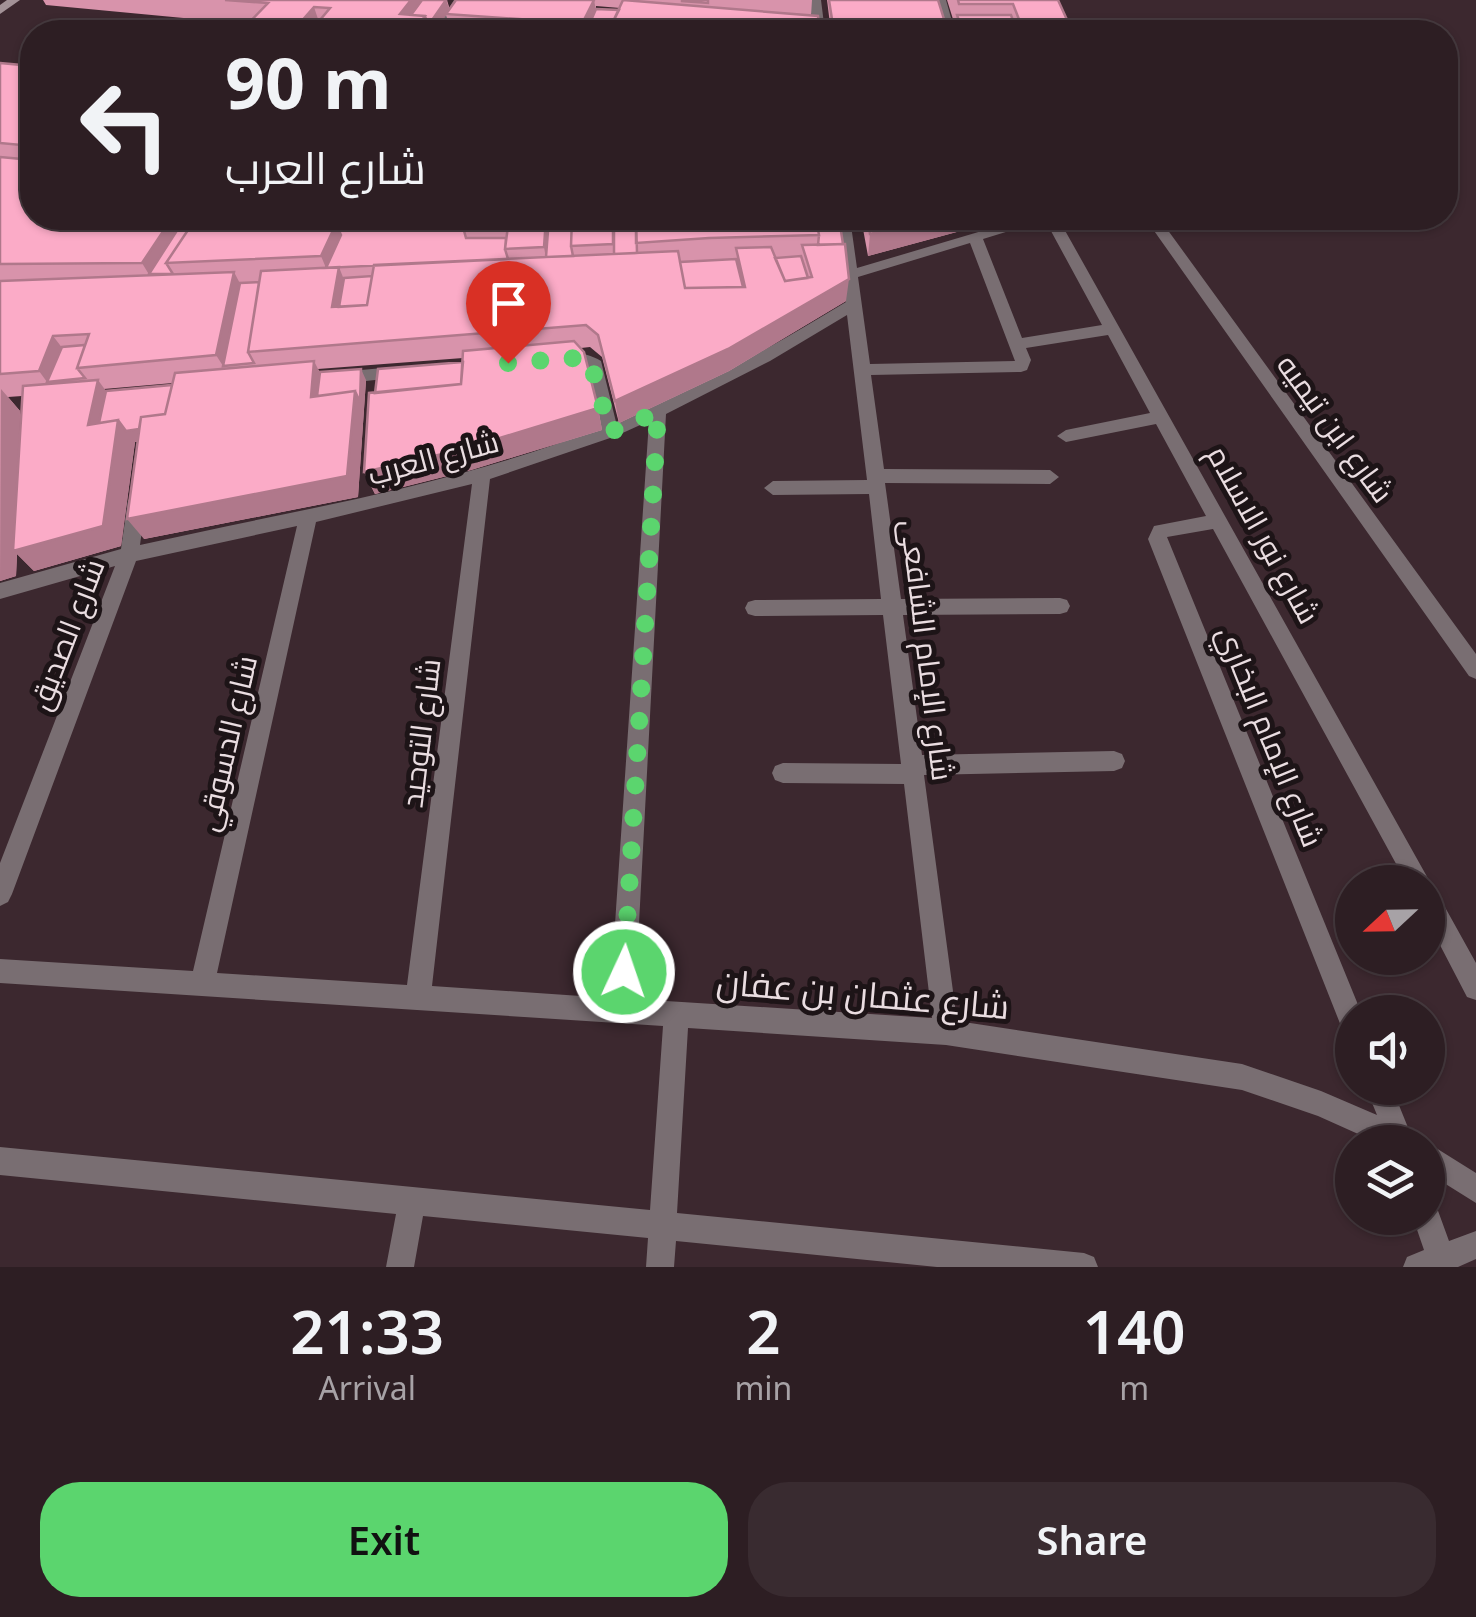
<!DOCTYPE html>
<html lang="en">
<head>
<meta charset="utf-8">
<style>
	body { margin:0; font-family:"Noto Sans",Cairo,sans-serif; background:#392b30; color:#f1f3f6; height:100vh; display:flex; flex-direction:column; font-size:38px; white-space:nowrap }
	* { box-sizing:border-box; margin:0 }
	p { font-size:32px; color:#a7a2a6 }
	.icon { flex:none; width:55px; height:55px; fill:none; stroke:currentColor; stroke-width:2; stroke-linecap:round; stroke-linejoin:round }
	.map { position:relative; height:1267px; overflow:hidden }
	.drawer { display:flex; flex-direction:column; background:#2d1e23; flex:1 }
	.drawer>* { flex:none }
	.banner { position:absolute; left:20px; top:20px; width:1438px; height:210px; border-radius:40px; box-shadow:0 2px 8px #0004,0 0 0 2px #483c41; background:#2d1e23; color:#f1f3f6; overflow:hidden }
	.needle { width:65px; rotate:248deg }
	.buttons { position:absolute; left:1335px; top:865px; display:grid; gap:20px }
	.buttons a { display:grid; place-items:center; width:110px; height:110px; border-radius:50%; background:#2d1e23; box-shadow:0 2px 8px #0004,0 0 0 2px #483c41; font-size:50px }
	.pin { position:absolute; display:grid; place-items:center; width:85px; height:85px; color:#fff; margin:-102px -42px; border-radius:50% 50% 50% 0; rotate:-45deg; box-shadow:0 0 10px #0007 }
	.pin .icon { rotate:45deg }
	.me { position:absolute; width:110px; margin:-55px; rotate:3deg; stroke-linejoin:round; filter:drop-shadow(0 0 8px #0008) }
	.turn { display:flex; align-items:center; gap:35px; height:210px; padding:0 40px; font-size:45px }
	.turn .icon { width:130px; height:130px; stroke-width:2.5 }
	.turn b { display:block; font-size:70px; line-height:85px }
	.eta { display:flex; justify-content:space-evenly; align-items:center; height:170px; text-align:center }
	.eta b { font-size:60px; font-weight:600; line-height:70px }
	.action { display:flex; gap:20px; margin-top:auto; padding:20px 40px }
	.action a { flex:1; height:115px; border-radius:40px; background:#5bd56e; color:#111; font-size:40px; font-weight:600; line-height:115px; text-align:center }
	.action a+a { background:#392b30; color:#f1f3f6 }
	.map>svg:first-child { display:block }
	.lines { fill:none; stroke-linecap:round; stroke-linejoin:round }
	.street { fill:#796e72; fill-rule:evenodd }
	.secondary { fill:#a39297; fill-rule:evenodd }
	.wall { fill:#d893ab; fill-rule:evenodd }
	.shaded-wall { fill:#b0788b }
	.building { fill:#fbabc7; stroke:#b0788b; stroke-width:2.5 }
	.route { stroke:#5bd56e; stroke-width:18; stroke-dasharray:0 32.4 }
	.labels { text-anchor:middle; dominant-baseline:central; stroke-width:10; stroke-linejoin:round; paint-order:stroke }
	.street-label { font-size:30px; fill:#eadde1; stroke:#1d1417 }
	.near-street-label { font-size:35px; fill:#eadde1; stroke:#1d1417 }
</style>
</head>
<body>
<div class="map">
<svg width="1476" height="1267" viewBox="0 0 1476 1267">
	<rect width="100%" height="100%" fill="#3c282f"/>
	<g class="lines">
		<path class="street" d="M454,0H466L444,32H434Z
			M809,0H821L825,32H814Z
			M934,0H946L955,32H944Z
			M836,218H850L857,268L1026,218H1058L1430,882L1428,887V882H1406L1213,529L1167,537L1361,1012H1352V1035L1343,1031L1148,539L1154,526L1206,516L1156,424L1066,442L1057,436L1066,430L1150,413L1108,335L1026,348L1031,360L1027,370L1021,372L871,375L884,469L1050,470L1059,477L1050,484L885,483L901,599L1060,598L1067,600L1070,606L1067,612L1060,614L903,615L922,755L1114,751L1122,754L1125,761L1122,768L1114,771L924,775L957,1021L1242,1064L1321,1091L1377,1115L1366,1088H1392L1409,1130L1416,1132L1419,1142H1376L1318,1116L1242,1090L946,1045L688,1028L677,1213L1084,1253L1094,1257L1098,1267H937L676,1241L674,1267H646L648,1238L423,1216L414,1267H386L396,1214L0,1175V1147L650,1210L663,1026L0,983V959L193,971L297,526L136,561L12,894L8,902L0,906V863L115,566L0,599V583L121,549L128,500L137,493L146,500L140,545C295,510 452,486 600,428L587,368L581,364L552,363L550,359C563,348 586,352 601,361L616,422C697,389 772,347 846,302ZM1045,220L1102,325L1022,338L983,239ZM970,243L1015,361L870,364L858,277ZM847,315L867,480L773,481L764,488L773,495L869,494L881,599L755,600L748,602L745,608L748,614L755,616L883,615L901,764L783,763L775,766L772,773L775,780L783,783L904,784L932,1018L635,999L666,414L770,361ZM649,421L610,998L432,986L490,479L616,436ZM472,484L407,985L217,973L316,522Z
			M1145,218H1159L1476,654V679L1469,676Z
			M405,366L413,372L411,376L339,384L331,378L339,372Z
			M1428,887L1436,891L1476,963V1000L1467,997L1428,922Z
			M1428,1143L1476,1173V1203L1428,1173Z
			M1428,1204L1437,1208L1449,1241L1476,1231V1259L1458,1267H1403L1407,1257L1424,1250L1413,1218H1428Z"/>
		<path class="secondary" d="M7,0H20L0,14V5Z"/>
	</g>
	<path class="wall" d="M43,0H447L450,10L456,0H812L811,16L820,32H435L448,21L446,15L434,32L194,19L46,5ZM596,6L620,8L619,10L596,9Z
		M827,0H938L948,32H831Z
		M947,0H1058L1068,22L1065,32H957Z
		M0,63L32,66V218H839L846,301L729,371L619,423L602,357L590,347L581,348L598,408L602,430L471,470L375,494L364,472L375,393L463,362V358L318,369L320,372L366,380L358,497L144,539L138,442H135L121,546L34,571L17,554L16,576L0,581ZM173,383L172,385L106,391L104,389ZM22,396L19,450L20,411L8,397Z
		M861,218H1002L1001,220L868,256Z"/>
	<path class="shaded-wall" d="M411,0H425L414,25L400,14Z
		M446,0L450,10L434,32H414L425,16Z
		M594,0L598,20L592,32L582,24Z
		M314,7L321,28L318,32H292Z
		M172,218H198L166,263L156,286L142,263Z
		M291,218H311L303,234L288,223Z
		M546,218H551L548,270L544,247Z
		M932,218H1002L1001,220L868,256L870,234Z
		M336,224L345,246L326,268L321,256Z
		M339,267L348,290L344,318L332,307Z
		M234,272L246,295L223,366L216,355Z
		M849,279L846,301L729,371L619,423L615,401Z
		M53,336L70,358L47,382L39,371Z
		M314,361L325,383L323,407L311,397Z
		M361,369L366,380L358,497L144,539L127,519L355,391Z
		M98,380L114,402L118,420L173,425L181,436L135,442L121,546L34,571L17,554L16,576L0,581L1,389L20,411L17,550L88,425Z
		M598,408L602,430L471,470L375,494L364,472Z"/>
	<path class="building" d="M225,0H411L400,14L425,16L414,32H310L330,8L314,7L292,32H240L268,3Z
		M422,0H446L428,26L425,16L411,15Z
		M456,0H594L582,24L611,26L623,0L818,16L820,32H571L576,23L446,14Z
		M682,0H708V3L682,1Z
		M829,0H938L948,32H834Z
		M958,0H1058L1068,22H1020L1013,4H959Z
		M596,9L619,10L611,26L589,25Z
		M957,15H1011L1017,32H963Z
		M444,20L559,29L557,32H435Z
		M0,63L32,66V146L0,143Z
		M0,157L32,160V218H172L142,263L0,264Z
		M185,218H196L166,263L173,274H149Z
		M196,218H291L288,223L336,224L321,256L166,263Z
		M301,218H466L463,227L466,238H506L505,249L508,259L326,268L341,235L336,224L298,223Z
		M466,218H546L544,247L505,249L508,226L463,227Z
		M549,218H572L571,246L573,256L546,257Z
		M572,218H613V244L571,246Z
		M614,218H636L637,253L614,254Z
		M636,218H816L819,235L709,238L636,243Z
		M816,218H839L843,244L818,245L819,235Z
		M868,218H932L870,234Z
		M845,244L849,279L728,349L615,401L598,335L586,325L248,352L261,271L339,267L332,307L367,305L374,265L678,251L685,288L745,287L736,248L771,247L785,281L812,277L802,245Z
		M801,256L808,278L785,281L775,258Z
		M736,259L743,287L685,288L680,262Z
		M234,272L216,355L77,368L89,334L53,336L39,371L0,374V281Z
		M372,276L367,305L339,307L344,278Z
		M259,282L248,352L254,363L223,366L240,283Z
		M574,341L584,352L598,408L464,449L364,472L369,393L461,384L463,351Z
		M85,345L77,368L85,378L47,382L62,347Z
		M314,361L311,397L355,391L347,476L127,519L141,417L165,414L175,373Z
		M463,362L461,384L375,393L378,369Z
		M361,369L360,402L355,391L317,396L320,372Z
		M98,380L88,425L118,420L103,526L13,551L23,386Z
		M172,385L165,414L141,417L139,429L126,431L118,420L99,423L106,391Z"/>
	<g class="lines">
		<path class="route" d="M508,363L576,358L590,360L610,432L658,412L624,972"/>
	</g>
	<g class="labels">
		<g class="street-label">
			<text transform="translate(1336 428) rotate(54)">شارع ابن تيميه</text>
			<text transform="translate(433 457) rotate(-15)">شارع العرب</text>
			<text transform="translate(1264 534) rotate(61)">شارع نور الاسلام</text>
			<text transform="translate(66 634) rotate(-69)">شارع الصديق</text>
			<text transform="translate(928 650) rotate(83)">شارع الإمام الشافعى</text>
			<text transform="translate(420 733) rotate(-83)">شارع التوحيد</text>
			<text transform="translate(1271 736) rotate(68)">شارع الإمام البخاري</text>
			<text transform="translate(226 743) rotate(-77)">شارع الدسوقي</text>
		</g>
		<g class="near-street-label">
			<text transform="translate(863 993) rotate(5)">شارع عثمان بن عفان</text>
		</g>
	</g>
</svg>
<div class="buttons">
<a><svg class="needle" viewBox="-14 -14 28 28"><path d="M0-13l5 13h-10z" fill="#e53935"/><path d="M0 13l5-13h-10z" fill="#a7a2a6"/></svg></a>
<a><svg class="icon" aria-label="sound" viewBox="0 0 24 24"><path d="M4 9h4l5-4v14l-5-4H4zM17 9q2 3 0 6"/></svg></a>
<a><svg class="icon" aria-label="layers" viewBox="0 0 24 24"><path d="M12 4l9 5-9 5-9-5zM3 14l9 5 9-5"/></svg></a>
</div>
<div class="pin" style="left:508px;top:363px;background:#d93025"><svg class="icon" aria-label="arrive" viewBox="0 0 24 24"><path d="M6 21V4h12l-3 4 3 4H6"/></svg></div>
<svg class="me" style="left:624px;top:972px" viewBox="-20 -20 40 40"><circle r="17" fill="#5bd56e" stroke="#fff" stroke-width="3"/><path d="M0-11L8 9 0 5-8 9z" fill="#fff"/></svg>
<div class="banner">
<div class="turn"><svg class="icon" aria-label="left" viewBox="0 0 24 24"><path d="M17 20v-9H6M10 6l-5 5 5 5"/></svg><div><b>90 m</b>شارع العرب</div></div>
</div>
</div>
<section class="drawer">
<div class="eta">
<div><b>21:33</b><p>Arrival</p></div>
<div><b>2</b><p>min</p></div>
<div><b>140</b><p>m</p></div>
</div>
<div class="action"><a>Exit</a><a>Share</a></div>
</section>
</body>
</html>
